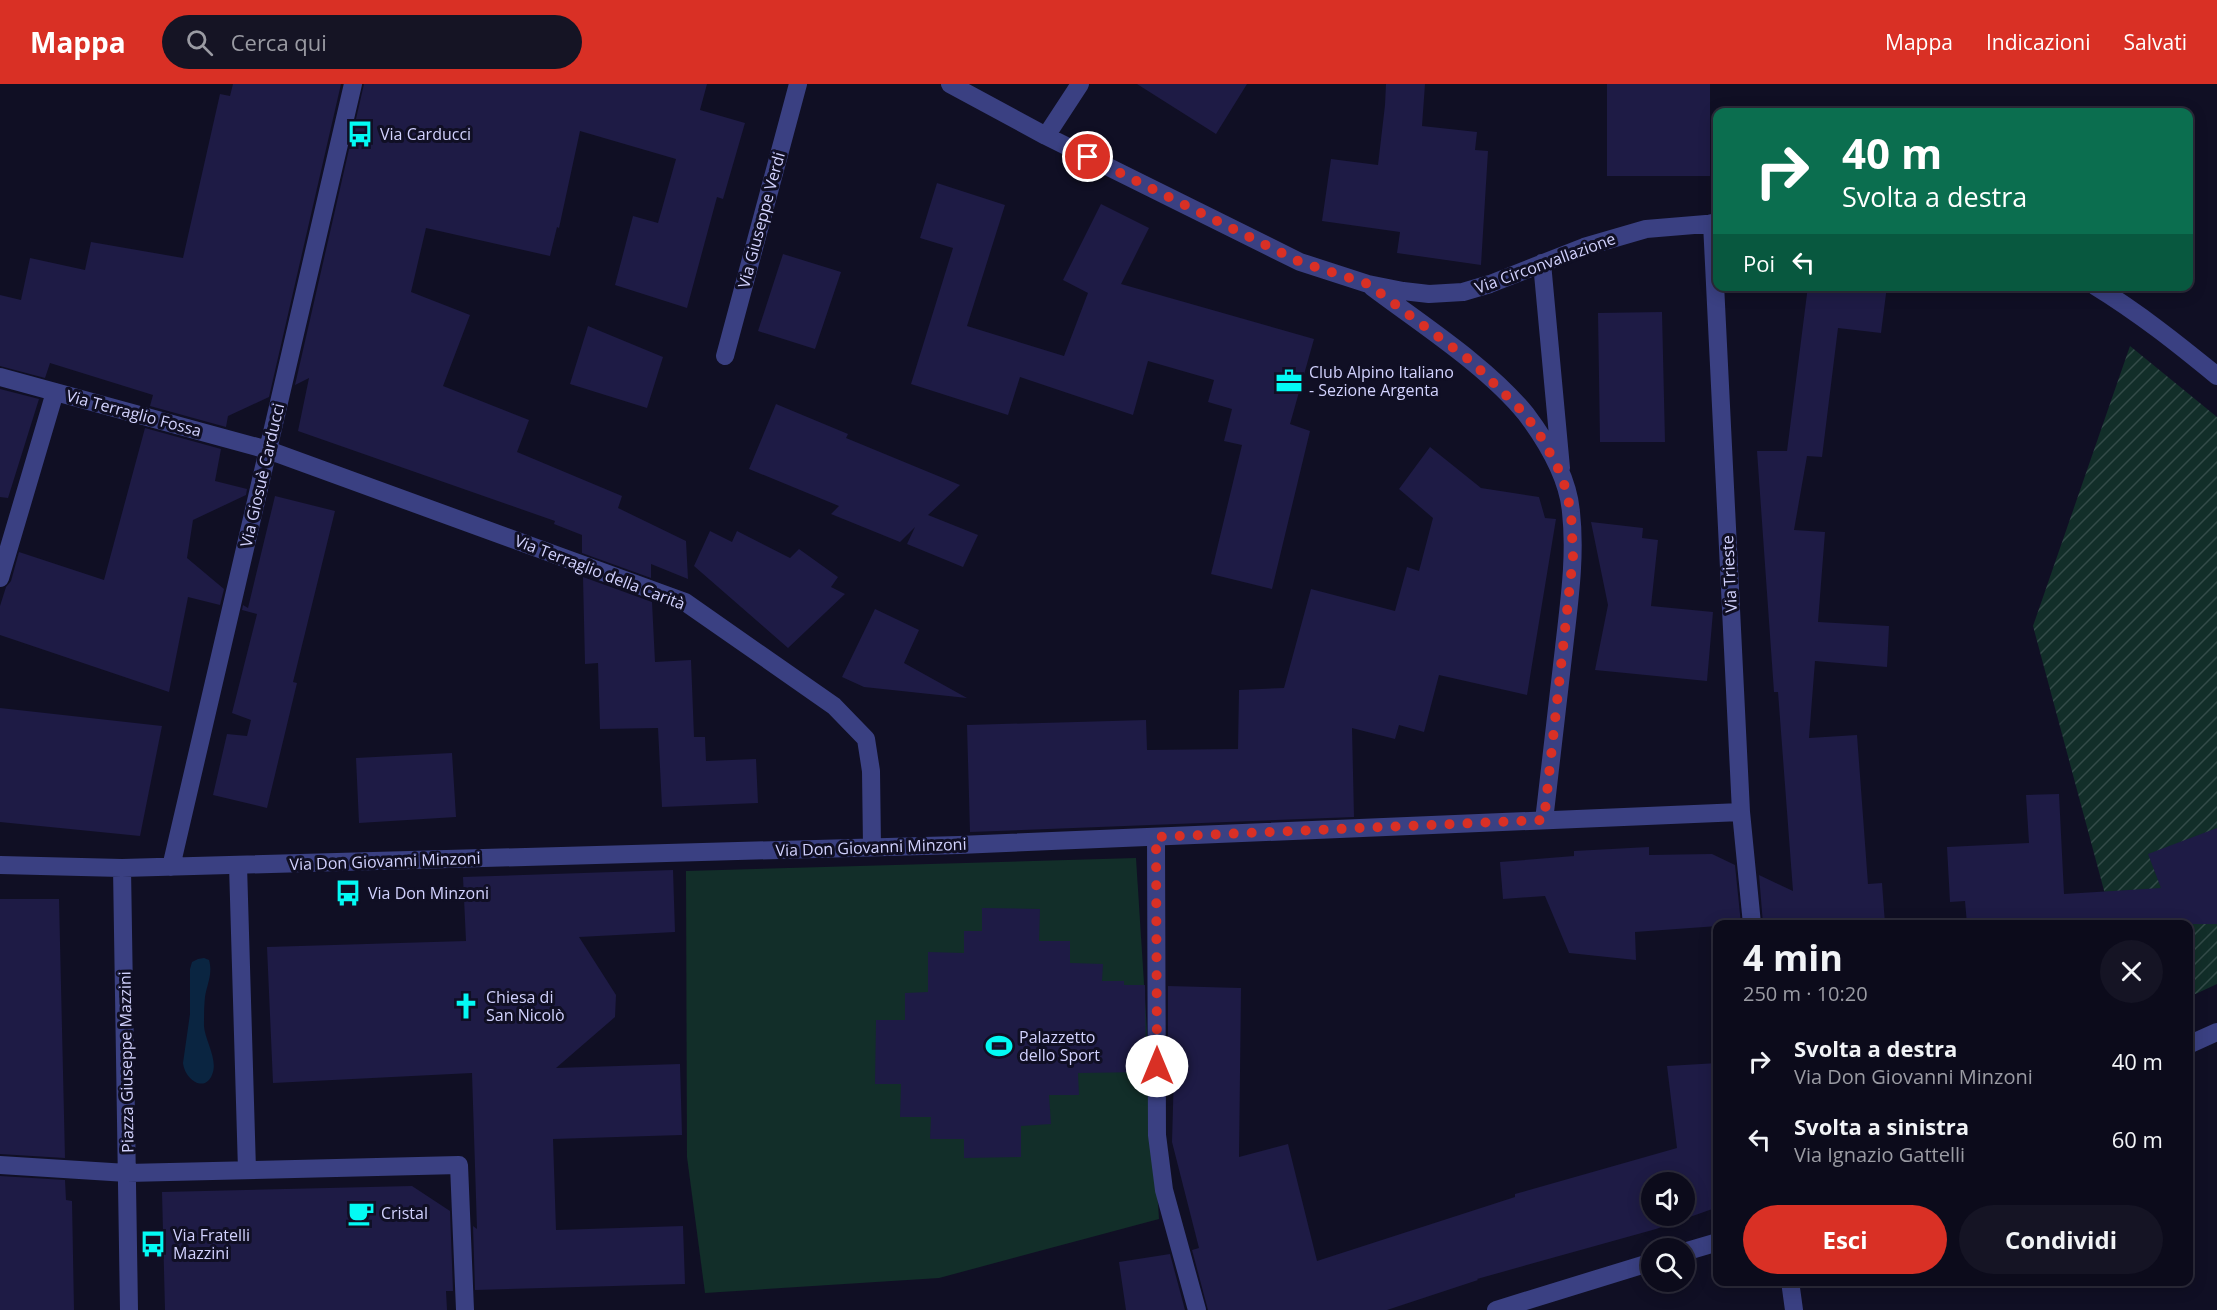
<!DOCTYPE html>
<html lang="it">
<head>
<meta charset="utf-8">
<style>
	body { margin:0; font-family:"Open Sans",sans-serif; background:#151424; color:#f1f3f6; height:100vh; display:flex; flex-direction:column; font-size:22px; white-space:nowrap }
	* { box-sizing:border-box; margin:0 }
	p { font-size:20px; color:#9a9ba3 }
	.icon { flex:none; width:33px; height:33px; fill:none; stroke:currentColor; stroke-width:2; stroke-linecap:round; stroke-linejoin:round }
	.map { position:relative; flex:1; overflow:hidden }
	.details { position:absolute; left:1713px; top:836px; width:480px; height:366px; display:flex; flex-direction:column; background:#0c0b1b; border-radius:12px; box-shadow:0 3px 15px #0003,0 0 0 2px #2c2b3a }
	.details>* { flex:none }
	.top-card { position:absolute; left:1713px; top:24px; width:480px; height:183px; border-radius:12px; box-shadow:0 3px 15px #0003,0 0 0 2px #2c2b3a; background:#0b6e4f; color:#fff; overflow:hidden }
	.buttons { position:absolute; left:1641px; top:1088px; display:grid; gap:12px }
	.buttons a { display:grid; place-items:center; width:54px; height:54px; border-radius:50%; background:#0c0b1b; box-shadow:0 3px 15px #0003,0 0 0 2px #2c2b3a; font-size:30px }
	.pin { position:absolute; display:grid; place-items:center; width:51px; height:51px; color:#fff; margin:-26px; border:3px solid #fff; border-radius:50%; box-shadow:0 2px 6px #0007 }
	.me { position:absolute; width:66px; margin:-33px; rotate:0deg; stroke-linejoin:round; filter:drop-shadow(0 0 4px #0008) }
	.turn { display:flex; align-items:center; gap:21px; height:126px; padding:0 30px; font-size:27px }
	.turn .icon { width:78px; height:78px; stroke-width:2.5 }
	.turn b { display:block; font-size:42px; line-height:51px }
	.then { display:flex; align-items:center; height:57px; padding:0 30px; background:#0003; gap:12px; font-size:22px }
	.round { display:grid; place-items:center; flex:none; width:63px; height:63px; border-radius:32px; background:#151424 }
	.head { display:flex; align-items:center; justify-content:space-between; height:102px; padding:0 30px }
	h1 { font-size:36px; font-weight:700; line-height:45px }
	.button { display:flex; gap:12px; margin-top:auto; padding:12px 30px }
	.button a { flex:1; height:69px; border-radius:36px; background:#d93025; color:#fff; font-size:24px; font-weight:700; line-height:69px; text-align:center }
	.button a+a { background:#151424; color:#f1f3f6 }
	ul { padding:0; list-style:none }
	li { display:flex; align-items:center; gap:18px; height:78px; padding:0 30px }
	li div { flex:1 }
	li b { display:block; font-size:22px }
	li em { font-style:normal }
	header { display:flex; align-items:center; gap:36px; box-sizing:border-box; height:84px; padding:0 30px; background:#d93025; color:#fff }
	header strong { font-size:28px }
	nav { display:flex; gap:33px; margin-inline-start:auto; font-size:21px }
	.search { width:420px; height:54px; background:#151424; display:flex; align-items:center; gap:15px; box-sizing:border-box; padding:0 21px; border-radius:33px; color:#9a9ba3; font-size:22px }
	.map>svg:first-child { display:block }
	.garden { fill:url(#garden-furrows) }
	.pitch { fill:#122e29 }
	.water { fill:#0a2541 }
	.building { fill:#1e1b45; fill-rule:evenodd }
	.lines { fill:none; stroke-linecap:round; stroke-linejoin:round }
	.minor { stroke:#3a4082; stroke-width:18 }
	.route { stroke:#d93025; stroke-width:10; stroke-dasharray:0 18 }
	.labels { text-anchor:middle; dominant-baseline:central; stroke-width:6; stroke-linejoin:round; paint-order:stroke }
	.poi-label { font-size:16px; fill:#d2d2fe; stroke:#100f24; text-anchor:start }
	.street-label { font-size:16px; fill:#d2d2fe; stroke:#100f24 }
</style>
</head>
<body>
<header>
<strong>Mappa</strong>
<div class="search"><svg class="icon" aria-label="search" viewBox="0 0 24 24"><circle cx="10" cy="10" r="6"/><path d="M15 15l6 6"/></svg>Cerca qui</div>
<nav><a>Mappa</a><a>Indicazioni</a><a>Salvati</a></nav>
</header>
<div class="map">
<svg width="2217" height="1226" viewBox="0 0 2217 1226">
	<defs>
		<pattern id="garden-furrows" width="10" height="10" patternUnits="userSpaceOnUse" patternTransform="scale(1.5)"><rect width="10" height="10" fill="#122e29"/><path d="M-1 1l2-2M0 10L10 0M9 11l2-2" fill="none" stroke="#344b49"/></pattern>
	</defs>
	<rect width="100%" height="100%" fill="#100f24"/>
	<path class="garden" d="M2130,262L2217,333V900L2189,913L2188,840H2113L2033,542Z"/>
	<path class="pitch" d="M1136,774L1159,1135L939,1194L705,1209L687,1073L686,787Z"/>
	<path class="water" d="M204,874L209,876C213,890 207,900 205,913C204,922 204,933 204,942C205,956 217,974 213,988C207,1010 185,997 183,979L190,930V885L192,878L198,875Z"/>
	<path class="building" d="M233,0H341L269,313L228,332L226,343L150,322L153,311L50,279L45,294L0,282V211L21,216L30,174L85,186L91,158L183,174L220,10L230,12Z
		M364,0H707L700,26L745,39L723,115L717,113L687,224L615,201L633,132L658,139L676,75L580,47L559,144L557,143L550,172L426,144L411,208L470,231L443,302L529,336L517,368L622,412L618,424L686,457L688,495L651,480V494L582,469V451L554,440L555,437L298,347L309,294L295,301Z
		M1137,0H1247L1216,50Z
		M1386,0H1425L1422,42L1477,48L1475,66L1488,67L1481,181L1397,169L1400,148L1322,137L1331,75L1378,81L1385,21Z
		M1607,0H1710V92H1607Z
		M937,99L1005,121L967,242L1064,272L1088,209L1063,196L1101,120L1149,144L1121,200L1314,255L1290,340L1310,347L1272,505L1211,490L1242,361L1224,357L1232,325L1208,318L1214,296L1148,277L1133,331L1020,293L1008,331L911,300L953,164L920,154Z
		M783,170L841,188L815,265L758,247Z
		M1808,202H1887L1881,249L1838,244L1822,373L1807,372L1794,446L1825,448L1818,538L1889,542L1887,583L1815,577L1809,654L1857,651L1868,800L1882,799L1885,840H1763L1759,791L1793,807L1778,608H1774L1757,367H1787Z
		M1662,228L1665,358H1600L1598,229Z
		M588,242L663,273L647,324L570,300Z
		M0,305L39,315L8,414L0,413Z
		M776,320L848,350L846,354L960,401L928,431L978,451L963,483L907,460L915,443L900,458L831,430L839,422L749,385Z
		M145,344L221,365L215,397L247,405L246,411L193,436L187,474L224,505L220,521L188,513L169,608L0,551V522L6,503L11,497L19,468L104,496Z
		M1430,363L1481,404L1539,413L1545,434L1556,435L1527,611L1439,591L1424,648L1399,641L1395,655L1352,644L1354,733L970,748L967,641L1146,636L1147,666L1238,665L1239,606L1284,604L1311,505L1395,527L1407,483L1419,487L1433,434L1399,405Z
		M275,412L335,427L293,598L297,599L267,724L213,711L227,650L247,652L251,636L232,629L257,530L242,526L243,521L248,524Z
		M1591,438L1643,444L1642,454L1658,456L1651,522L1713,528L1707,597L1595,586L1608,521Z
		M710,447L732,458L737,447L790,474L799,465L838,493L831,503L845,510L788,564L694,482Z
		M583,493L652,518L655,578L691,576L694,653H705L706,677L756,675L758,719L662,723L658,644L600,645L598,579L585,580Z
		M875,525L919,546L904,579L967,614L864,603L842,593Z
		M0,624L162,642L140,752L0,738Z
		M452,669L456,733L359,739L356,674Z
		M2059,710L2064,810L2161,804L2148,770L2217,744V840H1967L1965,817L1950,818L1947,763L2029,759L2026,711Z
		M1649,763V771L1712,770L1735,781L1741,840H1718V842L1635,848L1636,876L1569,869L1545,812L1503,815L1500,778L1574,772V767Z
		M673,786L675,848L579,853L616,911L615,933L556,984L680,980L682,1051L553,1055L556,1146L683,1142L685,1200L475,1206L473,1142L477,1145L472,989L273,999L267,863L466,857L463,793Z
		M0,815H59L65,1074L0,1070Z
		M982,824L1040,825L1039,857H1070V879L1103,880L1102,897H1124V901H1145L1146,988L1078,989L1079,1011H1049L1051,1040L1021,1042V1073L964,1074V1055H930L931,1033H900L901,1000H875L876,936H905V909L928,908V868L964,869V847H982Z
		M1168,902L1241,904L1239,1073L1288,1060L1317,1177L1515,1113V1110L1677,1064L1667,982L1718,979V1123L1656,1145L1477,1195L1478,1196L1387,1226H1208L1192,1166L1199,1164L1172,1058L1174,988H1168ZM1652,1098H1684V1131H1652Z
		M0,1092L65,1096L66,1116L72,1117L74,1226H0Z
		M412,1102L450,1127L453,1207H446L447,1226H165L162,1108Z
		M1170,1170L1185,1226H1126L1119,1178Z"/>
	<g class="lines">
		<path class="minor" d="M950,0L1046,52L1300,178L1368,200L1403,207L1429,210L1463,208L1490,200L1584,163L1646,145L1718,139
			M1046,52L1080,0
			M1712,139L1741,728L1752,840
			M1542,179L1561,384
			M2095,202C2139,229 2178,260 2217,292
			M1372,203C1421,240 1487,282 1526,330C1547,358 1568,393 1571,428C1576,473 1569,519 1564,564C1557,622 1551,679 1544,736
			M725,272L798,0
			M0,293L268,366L685,518L834,622L866,655L871,687L872,763
			M0,494L55,308
			M1156,753L1157,1051L1164,1106L1197,1226
			M0,781L122,784L959,761L1741,728
			M238,781L247,1086
			M171,783L353,0
			M122,784L129,1226
			M2188,961L2217,948
			M0,1081L127,1089L459,1081L465,1226
			M1684,1168L1718,1158
			M1790,1197L1794,1226
			M1496,1226L1652,1178"/>
	</g>
	<g class="lines">
		<path class="route" d="M1088,73L1300,178L1368,200L1472,278L1525,330L1543,356L1562,392L1571,427L1573,473L1544,736L1156,753L1157,982"/>
	</g>
	<defs>
		<g id="bus-bare" transform="scale(2.07)"><path d="M-5-6H5V4H4V6H2V4H-2V6H-4V4H-5ZM-3.5-4V0h7V-4ZM-3.5 1.2v1.5H-2V1.2ZM2 1.2v1.5H3.5V1.2Z" fill="#03faf4" stroke="#100f24" stroke-width="2.5" paint-order="stroke"/></g>
		<g id="office-bare" transform="scale(2.07)"><path d="M-6-3h4V-5.5h4V-3h4V5H-6ZM-1-4.5V-3h2v-1.5ZM-6 0V1H6V0Z" fill="#03faf4" stroke="#100f24" stroke-width="2.5" paint-order="stroke"/></g>
		<g id="church-bare" transform="scale(2.07)"><path d="M-1.2-6h2.4v3.5h3.3v2.4h-3.3V6h-2.4V-.1h-3.3v-2.4h3.3Z" fill="#03faf4" stroke="#100f24" stroke-width="2.5" paint-order="stroke"/></g>
		<g id="stadium-bare" transform="scale(2.07)"><path d="M0-5a6.5 5 0 1 0 0 10a6.5 5 0 1 0 0-10ZM-3.5-1.8h7v3.6h-7Z" fill="#03faf4" stroke="#100f24" stroke-width="2.5" paint-order="stroke"/></g>
		<g id="cafe-bare" transform="scale(2.07)"><path d="M-5.5-4.5H6V0H3Q3 3.5 0 3.5H-2.5Q-5.5 3.5-5.5 0ZM3-3.2v2h1.7v-2ZM-6 4.5H4V6H-6Z" fill="#03faf4" stroke="#100f24" stroke-width="2.5" paint-order="stroke"/></g>
	</defs>
	<g fill-rule="evenodd">
		<use href="#bus-bare" x="360" y="50"/>
		<use href="#office-bare" x="1289" y="297"/>
		<use href="#bus-bare" x="348" y="809"/>
		<use href="#church-bare" x="466" y="922"/>
		<use href="#stadium-bare" x="999" y="962"/>
		<use href="#cafe-bare" x="361" y="1129"/>
		<use href="#bus-bare" x="153" y="1160"/>
	</g>
	<g class="labels">
		<g class="poi-label">
			<text x="380" y="50">Via Carducci</text>
			<text x="1309" y="288">Club Alpino Italiano<tspan x="1309" dy="18">- Sezione Argenta</tspan></text>
			<text x="368" y="809">Via Don Minzoni</text>
			<text x="486" y="913">Chiesa di<tspan x="486" dy="18">San Nicolò</tspan></text>
			<text x="1019" y="953">Palazzetto<tspan x="1019" dy="18">dello Sport</tspan></text>
			<text x="381" y="1129">Cristal</text>
			<text x="173" y="1151">Via Fratelli<tspan x="173" dy="18">Mazzini</tspan></text>
		</g>
		<g class="street-label">
			<text transform="translate(761 136) rotate(-75)">Via Giuseppe Verdi</text>
			<text transform="translate(1545 179) rotate(-20)">Via Circonvallazione</text>
			<text transform="translate(134 329) rotate(15)">Via Terraglio Fossa</text>
			<text transform="translate(262 391) rotate(-77)">Via Giosuè Carducci</text>
			<text transform="translate(600 488) rotate(21)">Via Terraglio della Carità</text>
			<text transform="translate(1729 490) rotate(-93)">Via Trieste</text>
			<text transform="translate(871 763) rotate(-2)">Via Don Giovanni Minzoni</text>
			<text transform="translate(385 777) rotate(-2)">Via Don Giovanni Minzoni</text>
			<text transform="translate(126 978) rotate(-91)">Piazza Giuseppe Mazzini</text>
		</g>
	</g>
</svg>
<div class="buttons">
<a><svg class="icon" aria-label="sound" viewBox="0 0 24 24"><path d="M4 9h4l5-4v14l-5-4H4zM17 9q2 3 0 6"/></svg></a>
<a><svg class="icon" aria-label="search" viewBox="0 0 24 24"><circle cx="10" cy="10" r="6"/><path d="M15 15l6 6"/></svg></a>
</div>
<div class="pin" style="left:1088px;top:73px;background:#d93025"><svg class="icon" aria-label="arrive" viewBox="0 0 24 24"><path d="M6 21V4h12l-3 4 3 4H6"/></svg></div>
<svg class="me" style="left:1157px;top:982px" viewBox="-20 -20 40 40"><circle r="19" fill="#fff"/><path d="M0-13L10 11 0 6-10 11z" fill="#d93025"/></svg>
<div class="top-card">
<div class="turn"><svg class="icon" aria-label="right" viewBox="0 0 24 24"><path d="M7 20v-9h11M14 6l5 5-5 5"/></svg><div><b>40 m</b>Svolta a destra</div></div>
<div class="then">Poi<svg class="icon" aria-label="left" viewBox="0 0 24 24"><path d="M17 20v-9H6M10 6l-5 5 5 5"/></svg></div>
</div>
<section class="details">
<div class="head"><div><h1>4 min</h1><p>250 m · 10:20</p></div><a class="round"><svg class="icon" aria-label="close" viewBox="0 0 24 24"><path d="M6 6l12 12M18 6L6 18"/></svg></a></div>
<ul>
<li><svg class="icon" aria-label="right" viewBox="0 0 24 24"><path d="M7 20v-9h11M14 6l5 5-5 5"/></svg><div><b>Svolta a destra</b><p>Via Don Giovanni Minzoni</p></div><em>40 m</em></li>
<li><svg class="icon" aria-label="left" viewBox="0 0 24 24"><path d="M17 20v-9H6M10 6l-5 5 5 5"/></svg><div><b>Svolta a sinistra</b><p>Via Ignazio Gattelli</p></div><em>60 m</em></li>
</ul>
<div class="button"><a>Esci</a><a>Condividi</a></div>
</section>
</div>
</body>
</html>
